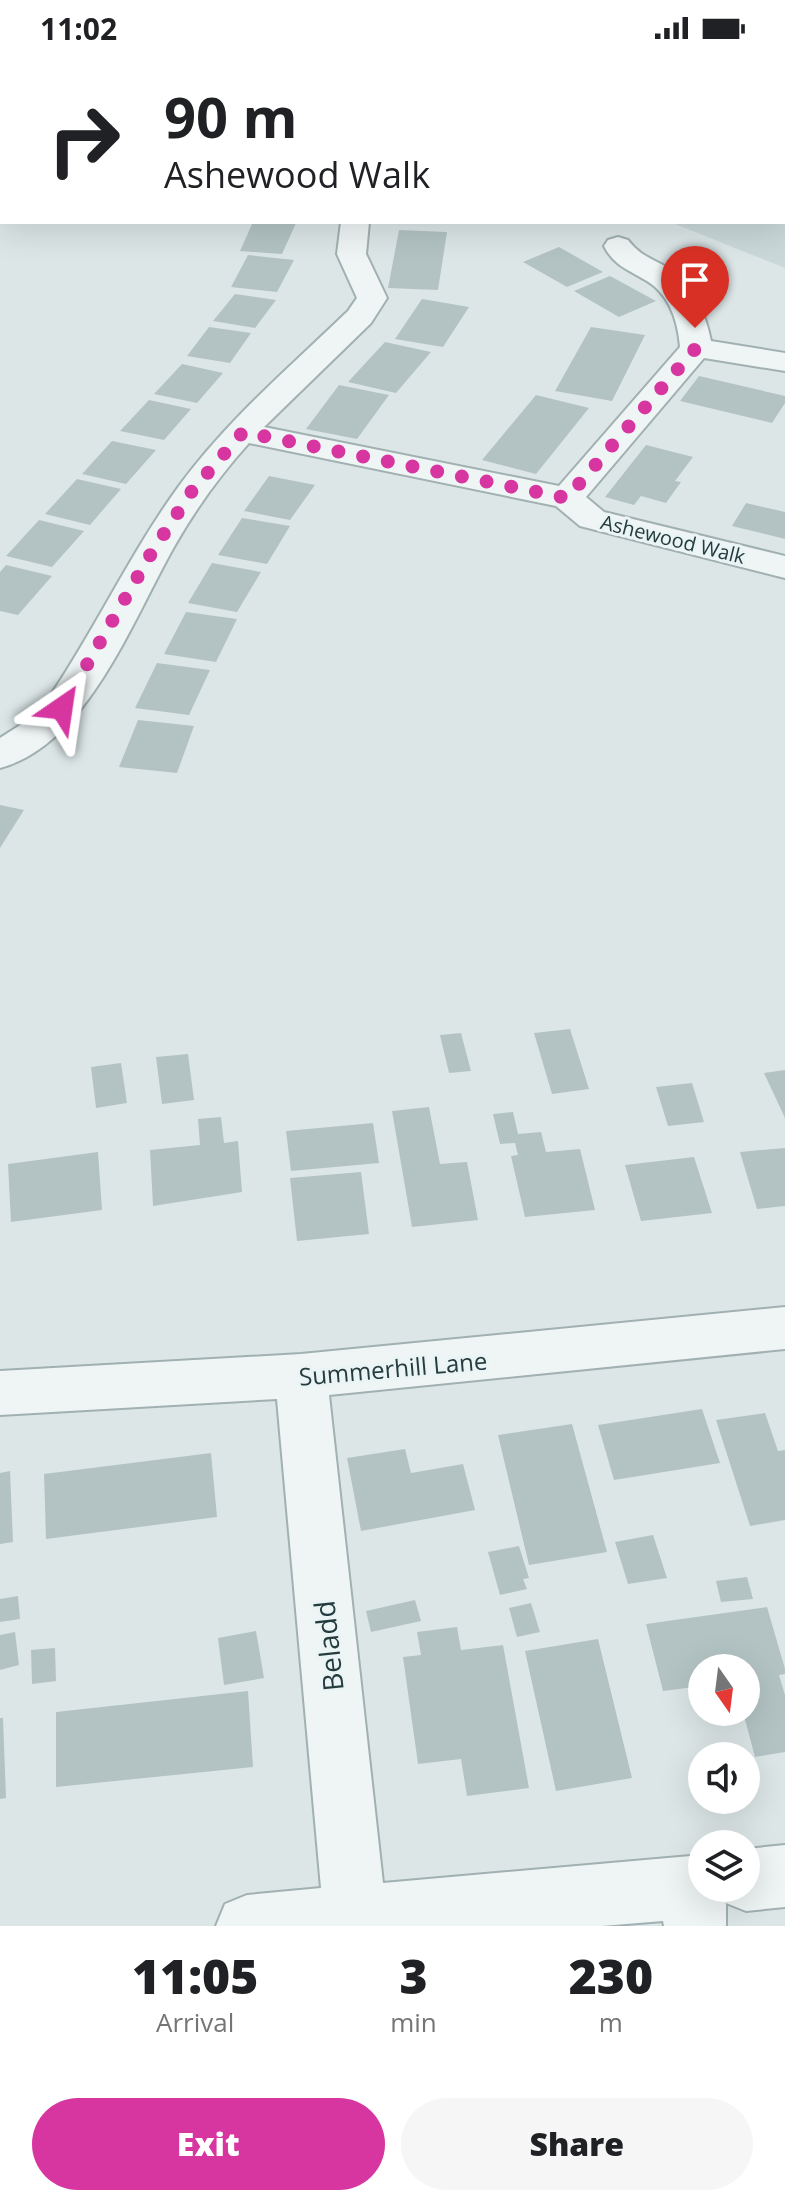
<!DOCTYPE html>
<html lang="en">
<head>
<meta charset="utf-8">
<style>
	body { margin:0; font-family:"Open Sans",sans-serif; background:#f6f6f6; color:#202124; height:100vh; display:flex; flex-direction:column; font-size:30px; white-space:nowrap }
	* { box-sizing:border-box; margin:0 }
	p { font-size:26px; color:#757577 }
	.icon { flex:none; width:44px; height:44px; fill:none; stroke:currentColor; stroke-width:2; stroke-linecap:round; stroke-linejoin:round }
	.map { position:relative; height:1870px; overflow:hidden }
	.panel { display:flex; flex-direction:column; background:#fff; flex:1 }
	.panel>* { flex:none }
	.banner { position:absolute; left:0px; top:0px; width:786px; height:168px; box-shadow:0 8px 32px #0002; background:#fff; color:#202124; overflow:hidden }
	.needle { width:52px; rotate:166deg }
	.buttons { position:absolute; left:688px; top:1598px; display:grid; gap:16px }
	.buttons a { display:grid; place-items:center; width:72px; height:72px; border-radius:50%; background:#fff; box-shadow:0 8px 32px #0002; font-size:40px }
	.pin { position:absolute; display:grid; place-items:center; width:68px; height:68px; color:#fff; margin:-82px -34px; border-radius:50% 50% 50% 0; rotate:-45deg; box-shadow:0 0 8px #0007 }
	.pin .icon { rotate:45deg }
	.me { position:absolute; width:88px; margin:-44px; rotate:32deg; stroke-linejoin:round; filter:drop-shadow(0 0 6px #0008) }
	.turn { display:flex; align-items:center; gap:28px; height:168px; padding:0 32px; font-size:36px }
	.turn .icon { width:104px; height:104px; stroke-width:2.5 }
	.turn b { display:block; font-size:56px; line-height:68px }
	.eta { display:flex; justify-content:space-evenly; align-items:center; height:136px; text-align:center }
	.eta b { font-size:48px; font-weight:800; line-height:56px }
	.primary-button { display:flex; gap:16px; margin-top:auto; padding:16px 32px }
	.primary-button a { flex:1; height:92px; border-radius:48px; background:#d736a1; color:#fff; font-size:32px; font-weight:800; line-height:92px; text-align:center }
	.primary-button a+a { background:#f6f6f6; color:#202124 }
	.status { display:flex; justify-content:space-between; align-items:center; height:56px; padding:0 40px; background:#fff; direction:ltr }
	.status svg { height:22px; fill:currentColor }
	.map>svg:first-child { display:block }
	.built { fill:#cad8da }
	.building { fill:#b3c3c4 }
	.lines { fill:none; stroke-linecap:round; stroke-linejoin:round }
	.street-casing { stroke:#a1b0b1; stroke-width:4 }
	.street { fill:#eff5f5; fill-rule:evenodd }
	.route { stroke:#d736a1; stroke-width:14; stroke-dasharray:0 25.2 }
	.labels { text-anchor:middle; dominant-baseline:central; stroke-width:6; stroke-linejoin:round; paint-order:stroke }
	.far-street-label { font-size:20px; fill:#253c3f; stroke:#ebf4f5 }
	.street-label { font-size:24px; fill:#253c3f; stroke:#ebf4f5 }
	.near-street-label { font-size:28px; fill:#253c3f; stroke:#ebf4f5 }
</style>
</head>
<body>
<div class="status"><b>11:02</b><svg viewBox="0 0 49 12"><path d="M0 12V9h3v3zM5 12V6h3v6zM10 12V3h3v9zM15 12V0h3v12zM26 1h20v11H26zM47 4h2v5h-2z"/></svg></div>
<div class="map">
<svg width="785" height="1870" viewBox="0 0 785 1870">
	<rect width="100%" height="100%" fill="#dce6e7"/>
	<path class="built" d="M674,0H785V212L670,166H784V2H670Z"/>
	<path class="building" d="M253,166L296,167L282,198L240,195Z
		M399,174L447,176L438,234L388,232Z
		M559,191L603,216L567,231L523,206Z
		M248,199L294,204L277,236L231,231Z
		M610,220L656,245L619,261L574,235Z
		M235,238L276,244L255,272L213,265Z
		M422,243L469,251L443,291L395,283Z
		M209,271L251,277L230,307L187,300Z
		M591,271L645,279L612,345L555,335Z
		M385,286L431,296L396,337L348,326Z
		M182,308L223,317L197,347L154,338Z
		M699,320L785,340V347L772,367L680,345Z
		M339,329L389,339L357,383L306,373Z
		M536,339L589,352L536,418L482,404Z
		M149,344L191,353L164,384L120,375Z
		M112,385L156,394L126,428L82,418Z
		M646,389L693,401L675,425L681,426L666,447L641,440L634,449L605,441Z
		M269,420L315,429L290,464L244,455Z
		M77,423L121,433L90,469L45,458Z
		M746,447L785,456V483L732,470Z
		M242,462L290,470L267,508L218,499Z
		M39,464L84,475L52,511L6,500Z
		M212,507L261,516L237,556L188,547Z
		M6,509L52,520L18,559L0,555V516Z
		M186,556L237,563L216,606L164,598Z
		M157,607L210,614L189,659L135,652Z
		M138,664L194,670L177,717L119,711Z
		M0,749L24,754L0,792Z
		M570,973L589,1033L552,1038L534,977Z
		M461,977L471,1015L449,1017L440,979Z
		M188,998L194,1044L162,1048L156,1001Z
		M121,1007L127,1047L96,1052L91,1011Z
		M785,1014V1062L764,1017Z
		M692,1027L704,1066L668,1070L656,1031Z
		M429,1051L440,1108L467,1106L478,1164L412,1171L392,1055Z
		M513,1056L518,1078L541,1076L546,1096L580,1093L595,1154L525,1161L511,1100L518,1099L515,1087L500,1088L493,1058Z
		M221,1061L224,1087L238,1085L242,1136L153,1150L150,1094L200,1089L198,1063Z
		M373,1067L379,1107L291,1115L286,1075Z
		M785,1092V1150L757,1153L740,1096Z
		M98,1096L102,1154L11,1166L8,1108Z
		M694,1101L712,1157L641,1165L625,1109Z
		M361,1116L369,1178L297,1185L290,1122Z
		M702,1353L720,1407L614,1424L598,1369Z
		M765,1357L778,1395L785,1394V1464L750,1470L716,1364Z
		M572,1368L607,1496L529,1509L498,1379Z
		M405,1393L411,1417L463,1408L475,1454L361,1475L347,1402Z
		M211,1397L217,1461L46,1483L44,1418Z
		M10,1415L13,1486L0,1488V1417Z
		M653,1479L667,1522L628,1528L615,1486Z
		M519,1490L529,1522L523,1523L527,1533L500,1539L488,1496Z
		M747,1521L753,1543L721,1546L716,1525Z
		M18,1540L20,1563L0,1566V1543Z
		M415,1544L421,1565L371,1576L366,1555Z
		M531,1547L540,1576L517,1581L509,1552Z
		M767,1551L785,1613V1618L779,1619L785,1639V1696L755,1701L743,1656H746V1612H702V1630L663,1635L646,1568Z
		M457,1571L461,1594L503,1589L529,1732L467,1740L461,1703L418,1708L403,1601L421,1599L417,1576Z
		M256,1575L264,1622L224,1629L218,1582Z
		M15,1576L19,1609L0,1614V1579Z
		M598,1583L632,1722L556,1735L525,1595Z
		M55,1592L56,1625L32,1628L31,1594Z
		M248,1635L253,1711L56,1731V1656Z
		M0,1662H3L6,1742L0,1743Z"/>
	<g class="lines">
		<g class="street-casing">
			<path id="street" d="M341,166H369L366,198L387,242L371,267L264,371L559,430L680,291C678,266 670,239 647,225C629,214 614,210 604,190L608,184L618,181L628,184C640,200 653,203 670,213C693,228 706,259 711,285L785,297V315L704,302L586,441L604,456L785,500V522L580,470L556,450L249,387C220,419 195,454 174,491C133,563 87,689 0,712V682L28,664L48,643C95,574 130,497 179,430C227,364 290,311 348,255L357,242L337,198Z
				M785,1251V1293L329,1339L383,1827L702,1799V1832H746V1793L785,1789V1851L746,1855L726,1847V1870H664L663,1865L602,1870H216L225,1848L247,1839L321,1832L277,1343L0,1359V1315L301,1298Z"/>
		</g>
		<use href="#street" class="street"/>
	</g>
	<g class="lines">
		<path class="route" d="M62,652L152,496L192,435L243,376L567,442L696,292L695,272"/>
	</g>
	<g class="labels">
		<g class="far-street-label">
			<text transform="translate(673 483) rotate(14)">Ashewood Walk</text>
		</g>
		<g class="street-label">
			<text transform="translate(393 1312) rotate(-5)">Summerhill Lane</text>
		</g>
		<g class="near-street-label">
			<text transform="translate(328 1590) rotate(-96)">Beladd</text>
		</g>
	</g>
</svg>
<div class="buttons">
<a><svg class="needle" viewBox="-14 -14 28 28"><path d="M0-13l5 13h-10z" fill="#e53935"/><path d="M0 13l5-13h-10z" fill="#757577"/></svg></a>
<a><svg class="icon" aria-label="sound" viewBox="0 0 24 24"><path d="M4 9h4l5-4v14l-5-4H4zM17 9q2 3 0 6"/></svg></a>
<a><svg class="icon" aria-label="layers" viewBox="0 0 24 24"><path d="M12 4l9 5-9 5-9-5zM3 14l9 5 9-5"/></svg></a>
</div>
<div class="pin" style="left:695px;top:272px;background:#d93025"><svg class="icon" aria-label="arrive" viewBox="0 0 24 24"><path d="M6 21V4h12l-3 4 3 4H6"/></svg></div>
<svg class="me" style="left:62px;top:652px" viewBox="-20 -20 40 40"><path d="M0-17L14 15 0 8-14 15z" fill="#d736a1" stroke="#fff" stroke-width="4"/></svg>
<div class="banner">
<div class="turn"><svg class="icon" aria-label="right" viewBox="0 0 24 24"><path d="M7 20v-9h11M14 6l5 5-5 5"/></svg><div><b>90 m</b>Ashewood Walk</div></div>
</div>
</div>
<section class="panel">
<div class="eta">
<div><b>11:05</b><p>Arrival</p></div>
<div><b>3</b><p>min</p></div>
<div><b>230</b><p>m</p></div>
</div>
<div class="primary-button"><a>Exit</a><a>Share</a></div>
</section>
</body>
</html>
